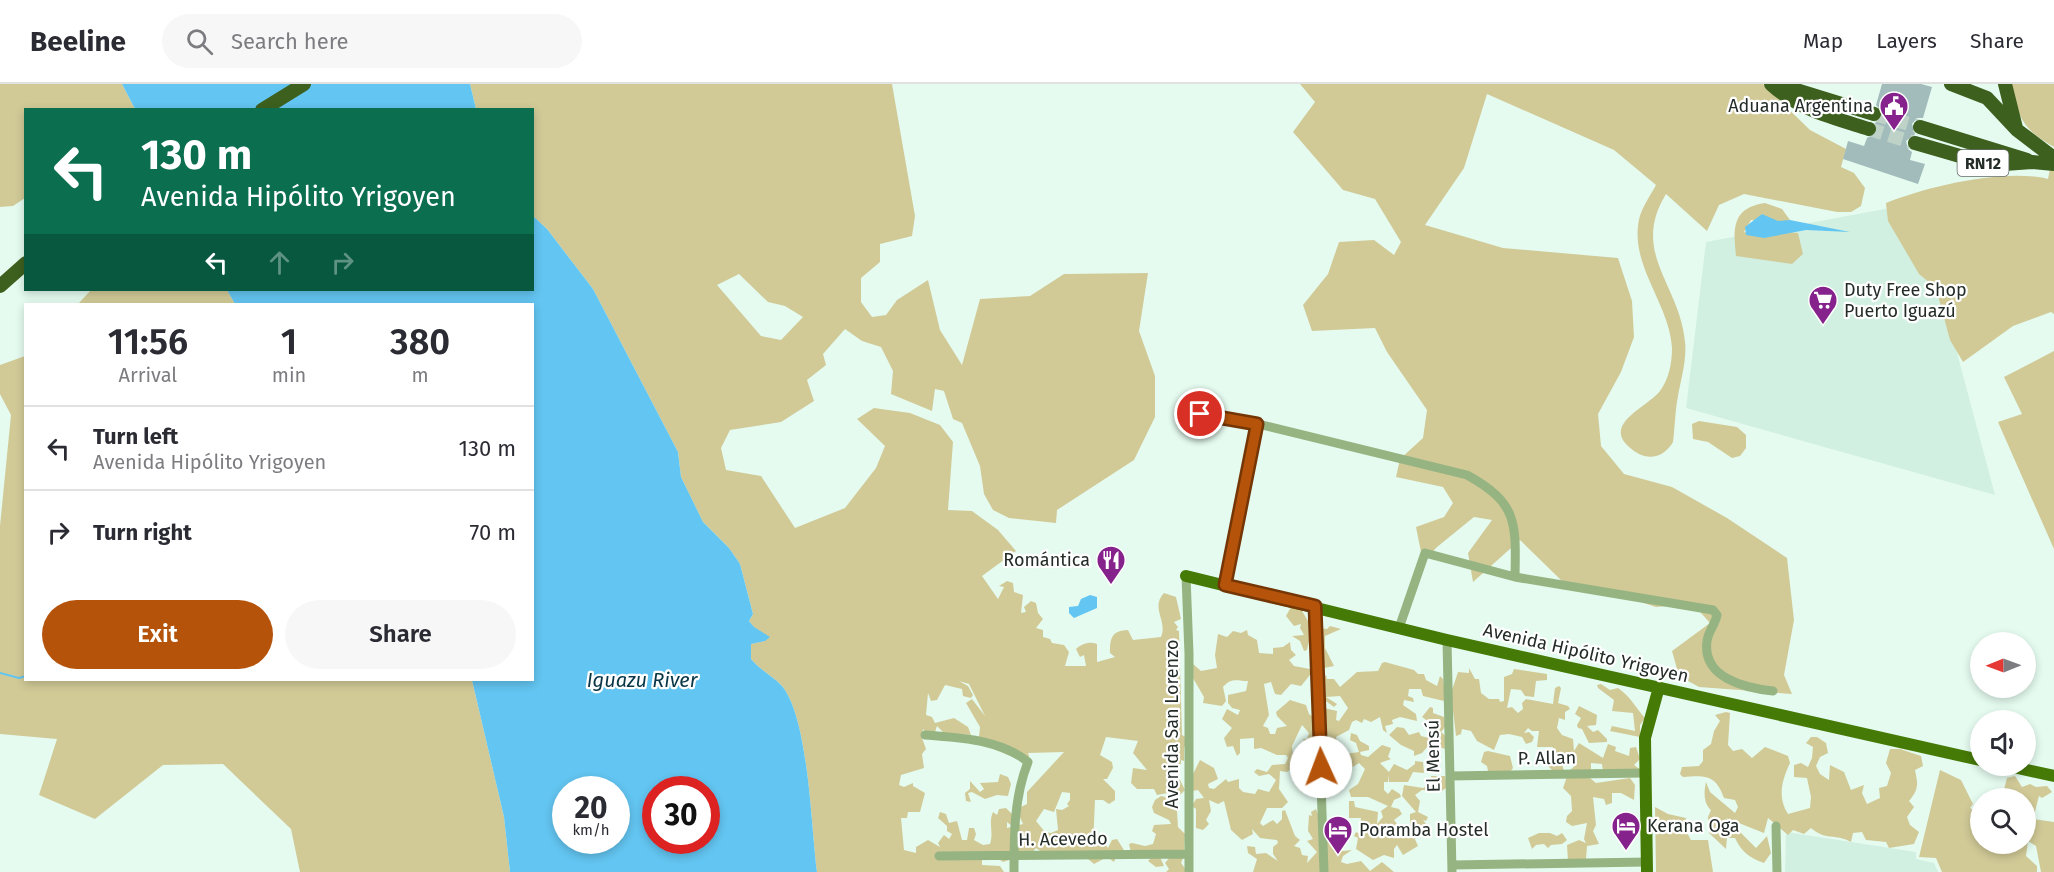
<!DOCTYPE html>
<html lang="en">
<head>
<meta charset="utf-8">
<style>
	body { margin:0; font-family:"Fira Sans",sans-serif; background:#f7f7f7; color:#2b2b33; height:100vh; display:flex; flex-direction:column; font-size:22px; white-space:nowrap }
	* { box-sizing:border-box; margin:0 }
	p { font-size:20px; color:#7c7c81 }
	.icon { flex:none; width:33px; height:33px; fill:none; stroke:currentColor; stroke-width:2; stroke-linecap:round; stroke-linejoin:round }
	.map { position:relative; flex:1; overflow:hidden }
	.sheet { position:absolute; left:24px; top:219px; width:510px; height:378px; display:flex; flex-direction:column; background:#fff; border-radius:0px; box-shadow:0 3px 9px #0003 }
	.sheet>* { flex:none }
	.top-card { position:absolute; left:24px; top:24px; width:510px; height:183px; border-radius:0px; box-shadow:0 3px 9px #0003; background:#0b6e4f; color:#fff; overflow:hidden }
	.needle { width:39px; rotate:269deg }
	.fabs { position:absolute; left:1970px; top:548px; display:grid; gap:12px }
	.fabs a { display:grid; place-items:center; width:66px; height:66px; border-radius:50%; background:#fff; box-shadow:0 3px 9px #0003; font-size:30px }
	.speed { position:absolute; left:552px; top:692px; display:flex; gap:12px; font-size:30px; font-weight:700; text-align:center }
	.speed>* { display:grid; place-content:center; width:78px; height:78px; border-radius:50%; background:#fff; box-shadow:0 3px 9px #0003; line-height:1 }
	.speed small { font-size:15px; font-weight:400 }
	.speed .limit { border:9px solid #d22; background:#fff; color:#111 }
	.pin { position:absolute; display:grid; place-items:center; width:51px; height:51px; color:#fff; margin:-26px; border:3px solid #fff; border-radius:50%; box-shadow:0 2px 6px #0007 }
	.me { position:absolute; width:66px; margin:-33px; rotate:358deg; stroke-linejoin:round; filter:drop-shadow(0 0 4px #0008) }
	.turn { display:flex; align-items:center; gap:21px; height:126px; padding:0 18px; font-size:27px }
	.turn .icon { width:78px; height:78px; stroke-width:2.5 }
	.turn b { display:block; font-size:42px; line-height:51px }
	.lanes { display:flex; align-items:center; height:57px; padding:0 18px; background:#0003; justify-content:center; gap:30px; direction:ltr }
	.lanes .off { opacity:.35 }
	.eta { display:flex; justify-content:space-evenly; align-items:center; height:102px; text-align:center }
	.eta b { font-size:36px; font-weight:600; line-height:42px }
	.cta { display:flex; gap:12px; margin-top:auto; padding:12px 18px }
	.cta a { flex:1; height:69px; border-radius:36px; background:#b45309; color:#fff; font-size:24px; font-weight:600; line-height:69px; text-align:center }
	.cta a+a { background:#f7f7f7; color:#2b2b33 }
	ul { padding:0; list-style:none }
	li { display:flex; align-items:center; gap:18px; height:84px; padding:0 18px; border-top:2px solid #e1e1e2 }
	li div { flex:1 }
	li b { display:block; font-size:22px }
	li em { font-style:normal }
	header { display:flex; align-items:center; gap:36px; box-sizing:border-box; height:84px; padding:0 30px; background:#fff; border-bottom:2px solid #e1e1e2 }
	header strong { font-size:28px }
	nav { display:flex; gap:33px; margin-inline-start:auto; font-size:21px }
	.search { width:420px; height:54px; background:#f7f7f7; display:flex; align-items:center; gap:15px; box-sizing:border-box; padding:0 21px; border-radius:33px; color:#7c7c81; font-size:22px }
	.map>svg:first-child { display:block }
	.built { fill:#d2f0e2 }
	.green { fill:#d1ca97; fill-rule:evenodd }
	.water { fill:#63c5f1; fill-rule:evenodd }
	.lines { fill:none; stroke-linecap:round; stroke-linejoin:round }
	.stream { stroke:#63c5f1; stroke-width:2 }
	.building { fill:#a2bbbb }
	.highway-tunnel { stroke:#bed2c8; stroke-width:14; stroke-dasharray:14 7; stroke-linecap:butt }
	.minor { stroke:#96b482; stroke-width:9 }
	.major { stroke:#467a07; stroke-width:12 }
	.highway { stroke:#3d601e; stroke-width:14 }
	.route-casing { stroke:#753606; stroke-width:15 }
	.route { stroke:#b45309; stroke-width:10 }
	.labels { text-anchor:middle; dominant-baseline:central; stroke-width:4.5; stroke-linejoin:round; paint-order:stroke }
	.shield { fill:#fff; stroke:#666b68; stroke-width:1.5 }
	.shield-label { font-size:16px; font-weight:bold; fill:#242c28 }
	.poi-label { font-size:18px; fill:#242c28; stroke:#fff; text-anchor:start }
	.street-label { font-size:18px; fill:#242c28; stroke:#fff }
	.water-label { font-size:20px; font-style:italic; fill:#093748; stroke:#fff }
</style>
</head>
<body>
<header>
<strong>Beeline</strong>
<div class="search"><svg class="icon" aria-label="search" viewBox="0 0 24 24"><circle cx="10" cy="10" r="6"/><path d="M15 15l6 6"/></svg>Search here</div>
<nav><a>Map</a><a>Layers</a><a>Share</a></nav>
</header>
<div class="map">
<svg width="2054" height="788" viewBox="0 0 2054 788">
	<rect width="100%" height="100%" fill="#e5fbf0"/>
	<path class="built" d="M1917,119L1995,411L1686,324L1706,158Z
		M1786,748L1916,768V775L1934,779L1938,788H1785Z"/>
	<path class="green" d="M0,0H122L135,25L26,26L25,114L13,122L0,123Z
		M470,0H892L915,132L912,152L880,160V178L861,194V218L872,233L886,231L897,216L928,196L940,246L962,281L980,215L1030,212L1064,190L1148,189L1139,247L1155,292V333L1134,376L1057,426L1056,439L1009,434L993,426L984,410L980,382L962,339L953,335L944,307L935,305L932,327L891,310L893,287L881,263L862,257L845,245L823,270L826,281L807,296L814,317L781,338L730,346L721,364L726,386L761,392L795,444L845,424L876,384L885,362L857,335L874,324L910,329L940,341L953,358L948,426L972,427L998,446L1016,467L982,492L998,515L1004,503L999,502L1007,497L1013,499L1014,508L1023,511L1021,529L1026,528L1024,523L1031,517L1036,519L1038,529L1043,535L1036,544L1043,546V553L1050,555L1052,559L1064,561L1069,568L1065,582H1086L1084,571L1080,573L1076,565C1081,560 1090,557 1097,560V578L1115,573L1110,569C1110,553 1112,547 1128,546L1133,556L1161,553C1168,537 1150,524 1164,509L1176,513L1181,535L1174,538L1178,543L1176,546L1179,547L1182,651L1189,655L1187,664L1184,663V677L1181,676V680L1174,684L1185,706L1178,713L1181,715H1177L1168,709L1157,711L1154,705H1137L1131,699L1133,684L1147,686L1133,669L1138,657L1106,653L1100,671L1112,678L1113,684L1107,695H1103L1115,707V716L1109,720L1103,716H1095L1093,762L1105,760L1108,764L1112,756L1117,755L1127,771L1116,773L1114,778L1107,773L1094,780L1088,775L1046,771L1036,764L1032,769L1003,778L997,774L982,776V781L1000,782L1004,788H817C811,744 809,635 782,602C773,592 760,586 751,575L750,560L765,557L749,537L753,530L740,480L729,464L703,438L681,393L678,368L593,205L547,145L533,132L532,26L476,25ZM739,190L768,218L785,222L803,233L781,256L761,252L717,201ZM959,597L969,600L985,632L972,615L966,619L980,643L979,653L984,661L1020,676H1030L1028,669L1064,668L1027,708V720L1021,723L1018,729L1023,740L1007,744V738L1012,742L1013,731L1006,724L999,725L997,731L993,728C988,739 994,748 990,760L983,761L974,756L976,750L974,744H969L967,756H962L957,737L949,739L946,730L940,728L938,734L947,742V747L952,750L949,755L944,751L938,759L940,763L928,756L916,763V769L904,766L901,734H907L908,728H920L925,709L913,702V699L904,703L899,701L901,691L924,684L922,670L926,665L922,654L923,645L928,650L935,648L937,642L944,649L971,651L968,643L954,634L935,639L932,633L926,631L928,609L931,617L937,616L945,601L962,605L963,612L971,614L973,611L968,602ZM1062,708L1070,709V716L1067,720L1069,722L1062,726L1056,725L1058,746L1051,749L1045,748L1036,737L1044,725L1054,728Z
		M1300,0H1763L1810,46L1846,65L1841,83L1854,89L1865,104L1861,122L1851,128H1837L1744,110L1719,121L1707,147L1666,110C1630,169 1680,200 1685,258C1687,275 1681,295 1678,312C1675,327 1675,343 1673,358C1666,370 1653,377 1639,370C1593,343 1647,324 1660,307C1669,295 1672,279 1672,264C1670,222 1633,185 1638,142C1639,127 1649,114 1656,101L1614,66L1487,10L1464,84L1425,141L1503,164L1618,174L1632,217L1634,253L1621,288L1598,330L1601,362L1624,390L1672,403L1727,434L1787,474L1794,536L1784,591L1792,610L1699,603L1679,592L1672,567L1710,539L1693,520L1656,523L1601,505L1564,499L1520,456L1473,498L1468,469L1492,436L1474,433L1437,463L1423,478L1416,443L1444,433L1453,419L1443,403L1396,393L1400,375L1423,354L1427,326L1387,268L1375,244L1312,247L1303,221L1328,190L1339,158L1374,156L1394,171L1401,158L1375,115L1343,106L1293,48L1315,18Z
		M2011,0H2054V63C2023,46 2018,33 2011,0Z
		M2054,64V230L2051,228L2013,242L1963,278L1950,256L1936,204L1919,190L1888,137L1886,119C1928,102 2004,84 2048,95Z
		M1765,119L1782,125L1790,136L1783,138L1751,136L1744,148L1764,154L1787,148L1798,149L1803,170L1792,180L1736,172C1733,144 1732,124 1765,119Z
		M91,206H227L235,220H78Z
		M2054,267V465L1998,338L2022,330L2004,293Z
		M25,272L26,596H472L504,733L510,788H300L291,745L223,680L163,681L95,735L39,711L57,655L0,650V442L11,331L0,310V281Z
		M1699,337L1737,343L1746,351V364L1740,372L1732,374L1708,358L1693,355L1692,340Z
		M1291,523L1301,525L1312,544L1307,566L1304,567L1300,557L1292,552L1304,551L1300,544L1301,540L1294,542L1286,532Z
		M1330,542L1341,545L1325,552V564L1334,582L1324,584L1325,590L1322,591L1320,544L1327,545Z
		M1247,546L1248,551L1257,556L1259,569L1273,570V564L1283,563L1290,558L1291,566L1296,571L1289,576L1294,582L1310,585V591L1301,602L1291,600L1281,611L1275,610L1271,598L1264,600L1269,631L1263,642L1268,644L1270,650H1275L1277,644L1287,642L1277,632L1276,628L1290,616L1306,621L1309,630L1316,635L1324,624L1337,627L1336,636L1339,637L1348,624L1340,612L1326,613L1337,620L1334,623L1323,615L1325,613L1322,612L1321,595L1326,591L1327,595H1334L1340,603L1357,588L1378,587L1382,579L1385,578L1414,586L1418,590H1424L1426,596L1437,602L1440,592L1443,595L1446,616L1444,617L1423,612L1421,605H1409L1408,612L1413,614L1414,618L1404,616L1403,621L1416,630L1417,637L1400,633L1392,636L1393,640L1385,642L1387,649L1383,646L1380,633L1371,638L1364,635L1362,639L1356,636L1352,638L1349,646L1336,653L1338,663L1334,667L1320,659L1318,665L1311,667L1309,663L1306,665L1303,655H1307L1309,649L1302,641L1292,662L1293,672C1304,673 1307,667 1316,676L1314,685L1308,689L1298,679L1287,688L1280,687L1279,705L1288,718L1282,724H1267L1260,739L1263,742L1273,736L1277,740L1282,735V727L1285,726L1295,752L1300,756L1294,762L1300,764L1302,771L1308,772L1307,779L1317,768L1307,757L1313,755L1308,747L1309,731L1312,732L1311,728L1316,725L1325,750H1331L1330,761L1343,767L1352,766L1343,772L1341,778L1347,780L1361,777L1370,787L1382,778L1394,788H1253L1257,775L1248,769L1247,762L1255,763L1256,770L1266,769L1278,777L1273,770V763L1278,759L1277,756L1260,754L1252,745L1253,750L1242,756L1231,746L1224,717L1218,720L1209,716L1211,727L1206,736L1209,740L1203,746L1196,744V725L1192,722L1196,715L1204,714L1198,706L1193,707V690L1200,676L1214,684L1218,695L1208,700L1209,704L1214,705L1226,695L1228,698L1239,695V704L1243,708L1255,710L1258,705L1269,708L1276,696L1269,690L1259,692L1254,688L1257,685L1267,688L1272,681L1285,680L1288,674L1286,671H1277L1261,664L1254,665V654L1240,655V669L1237,672L1233,662L1227,663L1224,654L1232,644L1222,635L1227,625L1238,631L1240,626L1232,624L1228,619V611L1246,607L1248,597C1238,597 1231,593 1223,603L1226,617L1222,622L1203,619L1204,613L1190,589L1193,580L1201,587L1217,584L1215,571L1218,550L1227,553L1233,547L1241,549Z
		M1469,584L1475,595H1479L1481,609L1489,615H1499L1500,618L1504,617V593L1512,590L1514,585L1547,590V596L1536,597L1534,613L1525,612L1521,606L1511,605L1507,624L1512,623L1518,629L1523,625L1522,619L1526,615L1553,620L1555,604L1559,602L1561,604L1558,619L1568,622L1570,625L1565,628V636L1559,634L1557,644L1562,651L1573,655L1574,667L1579,659L1603,674L1608,660L1616,663L1615,667L1629,672L1630,664L1636,663L1640,675L1634,681L1641,686L1603,688L1602,680L1591,679V686L1599,685L1590,694L1596,699L1630,694L1635,701L1634,716L1621,709H1612V719L1606,721L1604,715L1593,713L1596,741L1593,747L1599,760L1587,762L1586,775L1568,777L1567,761L1579,756L1586,759L1584,755L1587,739L1572,742L1566,738L1567,732L1572,727L1571,712L1563,704L1569,687L1576,681L1575,675L1570,676L1567,670L1558,668L1556,679L1562,680L1564,687L1556,690L1548,682L1553,663H1537L1539,647H1532L1528,644L1524,649L1529,648L1534,653L1532,658L1526,660L1522,653L1509,650L1500,651L1494,666L1477,657L1471,647L1462,645L1461,650L1456,652L1451,609L1458,588L1469,589Z
		M1601,600L1610,606L1618,604C1630,612 1636,624 1645,634L1640,641V653L1610,647L1612,642L1635,647L1633,629L1612,627L1614,616L1598,604L1597,601Z
		M1579,622L1597,631L1596,641L1587,642L1593,648L1598,646L1607,655V658L1589,659L1582,645L1578,644L1577,641L1581,634L1575,630Z
		M1430,623L1433,624V629L1444,633L1446,642L1441,648L1448,654L1446,665L1429,661L1422,669L1414,672V667L1401,661L1389,651L1397,643L1404,644L1409,651L1419,648L1421,652L1429,654L1437,644L1428,643L1429,638L1422,633Z
		M1726,628L1730,629L1728,661L1733,667L1742,665L1752,674L1765,663L1788,672L1790,679C1782,696 1777,713 1788,730L1810,724L1811,713L1807,694L1794,693V681L1801,679L1808,683L1812,674L1813,663L1806,659L1811,653H1817L1826,659L1828,669L1820,673L1816,682L1820,690L1829,696L1830,681L1844,688L1851,706L1864,701L1862,709L1867,720L1880,714L1879,704L1887,702L1891,689L1886,679L1890,665H1900L1921,672L1923,682L1915,686C1918,700 1919,705 1909,717L1914,723L1907,733L1910,741L1919,748L1914,760L1889,764L1886,758L1866,756L1862,748L1853,749L1851,758C1834,749 1826,757 1811,744L1804,750L1793,746L1788,751L1768,734L1764,749L1726,734L1756,764L1767,752L1771,769L1764,779C1749,774 1741,767 1735,754H1727L1726,765L1709,749L1708,733L1711,726C1703,719 1704,707 1706,698L1710,708L1735,729L1738,723L1735,716L1724,714C1716,691 1706,691 1683,693L1680,690L1682,683L1699,682L1703,677V666L1711,660L1714,647L1720,637L1715,631Z
		M1351,649L1357,651L1360,657L1369,662V666L1360,668L1361,671L1368,673L1382,661L1391,664L1388,673L1391,675L1380,679L1389,688L1394,680L1407,686L1415,680V677L1423,678L1424,689L1413,688L1408,698H1389L1388,691V698H1384V706L1388,710L1392,705L1400,710L1401,713L1394,716L1391,723L1399,725L1402,730L1394,736L1400,744L1410,745V730L1416,728L1402,712L1404,701L1423,704L1437,697L1431,696V692H1445L1447,703L1442,707L1422,706L1415,711L1420,717L1418,728L1428,733L1426,737L1423,736L1426,740L1424,741L1429,743V746L1422,749L1411,746L1418,762L1403,771L1397,761L1394,765V774L1384,771L1373,776L1356,765L1358,754L1354,752L1356,748L1360,750L1361,734H1349V717H1354L1355,723L1378,728L1377,740L1383,733L1381,727L1388,722L1368,713H1351L1349,706L1358,700L1365,685L1359,679L1348,686L1334,688L1337,701L1343,703L1340,708L1328,711L1324,709L1322,673L1328,668L1330,673H1336V669L1342,666L1345,670L1359,668L1356,659L1350,656Z
		M1488,667L1510,672L1513,684L1510,688L1488,687L1487,682L1481,678L1484,668Z
		M1940,686L1961,696L1973,720L1970,724L1976,728L1980,727V759H2025V714H2007L2003,709L2007,694L2015,692L2022,703L2030,700L2036,703L2047,702L2052,708L2042,714L2039,712L2033,735L2054,738V788H2041L2036,762L2028,757L2026,772L2037,782V788H1942L1936,774L1919,773Z
		M1000,690L1008,693L1011,700L1008,712L997,711L985,715L972,708L968,709L971,718L966,717L965,709L970,705V697L980,708L984,705L980,699L998,698Z
		M1161,712L1170,714L1169,724L1177,727L1178,743L1185,750L1184,772L1181,779L1188,788H1166L1169,785L1165,779L1170,773H1160L1164,782L1156,783L1148,777L1152,773L1131,769L1129,760L1132,759L1145,762L1153,760L1156,750L1152,747L1154,741L1171,740L1169,736L1154,729L1152,723L1155,716Z
		M1655,723L1668,730L1686,734V747L1691,756H1708L1713,788H1656Z
		M1539,749H1550L1557,752L1562,749L1567,756L1562,760L1551,761L1548,764L1544,760L1536,761L1532,765L1528,754Z"/>
	<path class="water" d="M122,0H470L476,25H135Z
		M1762,130L1778,137L1790,136L1850,148L1806,146L1764,154L1746,151L1745,143Z
		M533,132L547,145L593,205L678,368L681,393L703,438L729,464L740,480L753,530L749,537L754,543L770,553L765,557L751,560V575C760,586 773,592 782,602C809,635 811,744 817,788H510L504,733L472,596H532V220H235L227,206H532ZM566,705H616V756H566ZM656,705H706V756H656Z
		M1090,511L1097,513V524L1074,534L1069,529V523L1078,522L1081,515Z"/>
	<g class="lines">
		<path class="stream" d="M0,589L19,594L26,592"/>
	</g>
	<path class="building" d="M1882,0H1921L1932,3L1923,34H1917L1912,40L1915,50L1906,57L1908,65L1912,68L1910,76L1925,80L1918,100L1843,75L1848,57L1864,62L1867,54L1877,48L1875,39L1880,36L1883,29L1876,21Z"/>
	<g class="lines">
		<path class="highway-tunnel" d="M1874,30L1920,43
			M1869,45L1915,59"/>
		<path class="minor" d="M1200,330L1258,340L1467,391C1518,419 1516,439 1515,493
			M1186,492L1189,570V788
			M1225,501L1258,340
			M1315,522L1324,788
			M1399,544L1425,469L1515,493L1713,526L1717,531C1715,541 1708,548 1707,557C1702,594 1745,604 1773,607
			M1447,556L1452,788
			M925,651C960,654 1000,655 1028,678C1014,713 1014,751 1014,788
			M1450,692L1645,689
			M1776,742L1777,788
			M939,772L1188,770
			M1452,781L1647,778"/>
		<path class="major" d="M1186,492L1447,556L1980,676
			M2004,681L2054,692
			M1647,788L1645,654L1659,603"/>
		<path class="highway" d="M1771,0C1799,26 1834,34 1869,45
			M1777,0L1874,30
			M1951,0L1987,14L2017,46L2054,74
			M2005,0L2016,44
			M262,26L304,0
			M1920,43L2027,76
			M1915,59L1991,81L2032,78L2054,80
			M0,202L26,179"/>
	</g>
	<g class="lines">
		<g class="route-casing">
			<path id="route" d="M1200,330L1257,340L1225,501L1315,522L1321,683"/>
		</g>
		<use href="#route" class="route"/>
	</g>
	<defs>
		<g id="civic-pin" transform="scale(1.5)"><path d="M0 17L-7.5 6A9.5 9.5 0 1 1 7.5 6Z" fill="#85228b" stroke="#fff"/><path d="M-.6-6.5H3V-4.5H.6V-3L4-1V1h2V6H-6V1h2V-1L-.6-3ZM-1.2 2.5V6h2.4V2.5Z" fill="#fff"/></g>
		<g id="supermarket-pin" transform="scale(1.5)"><path d="M0 17L-7.5 6A9.5 9.5 0 1 1 7.5 6Z" fill="#85228b" stroke="#fff"/><path d="M-6-5.5h2.5l.6 2H6L4.5 2H-2.5L-4.4-4H-6ZM-1.5 3.2a1.3 1.3 0 1 0 .1 0ZM3 3.2a1.3 1.3 0 1 0 .1 0Z" fill="#fff"/></g>
		<g id="restaurant-pin" transform="scale(1.5)"><path d="M0 17L-7.5 6A9.5 9.5 0 1 1 7.5 6Z" fill="#85228b" stroke="#fff"/><path d="M-5-6h1v4h1v-4h1v4h1v-4h1v5L-1.5 .5V6h-2V.5L-5-1ZM5-6V6H3V1.5H1.5Q1.5-4 5-6Z" fill="#fff"/></g>
		<g id="hotel-pin" transform="scale(1.5)"><path d="M0 17L-7.5 6A9.5 9.5 0 1 1 7.5 6Z" fill="#85228b" stroke="#fff"/><path d="M-6-4.5h1.5V1H6V5H4.5V3h-9V5H-6ZM-4 0a1.8 1.8 0 1 1 3.6 0ZM.5 0V-2.5h3Q6-2.5 6 0Z" fill="#fff"/></g>
	</defs>
	<g fill-rule="evenodd">
		<use href="#civic-pin" x="1894" y="22"/>
		<use href="#supermarket-pin" x="1823" y="216"/>
		<use href="#restaurant-pin" x="1111" y="476"/>
		<use href="#hotel-pin" x="1626" y="742"/>
		<use href="#hotel-pin" x="1338" y="746"/>
	</g>
	<g class="labels">
		<rect class="shield" x="1957.5" y="66" width="51" height="26" rx="4.5"/>
		<g class="shield-label">
			<text x="1983" y="79">RN12</text>
		</g>
		<g class="poi-label">
			<text x="1873" y="22" text-anchor="end">Aduana Argentina</text>
			<text x="1844" y="206">Duty Free Shop<tspan x="1844" dy="21">Puerto Iguazú</tspan></text>
			<text x="1090" y="476" text-anchor="end">Romántica</text>
			<text x="1647" y="742">Kerana Oga</text>
			<text x="1359" y="746">Poramba Hostel</text>
		</g>
		<g class="street-label">
			<text transform="translate(1586 569) rotate(13)">Avenida Hipólito Yrigoyen</text>
			<text transform="translate(1172 640) rotate(-90)">Avenida San Lorenzo</text>
			<text transform="translate(1433 672) rotate(-91)">El Mensú</text>
			<text transform="translate(1547 674) rotate(-1)">P. Allan</text>
			<text transform="translate(1063 755) rotate(-1)">H. Acevedo</text>
		</g>
		<g class="water-label">
			<text x="642" y="596">Iguazu River</text>
		</g>
	</g>
</svg>
<div class="fabs">
<a><svg class="needle" viewBox="-14 -14 28 28"><path d="M0-13l5 13h-10z" fill="#e53935"/><path d="M0 13l5-13h-10z" fill="#7c7c81"/></svg></a>
<a><svg class="icon" aria-label="sound" viewBox="0 0 24 24"><path d="M4 9h4l5-4v14l-5-4H4zM17 9q2 3 0 6"/></svg></a>
<a><svg class="icon" aria-label="search" viewBox="0 0 24 24"><circle cx="10" cy="10" r="6"/><path d="M15 15l6 6"/></svg></a>
</div>
<div class="speed"><div>20<small>km/h</small></div><div class="limit">30</div></div>
<div class="pin" style="left:1200px;top:330px;background:#d93025"><svg class="icon" aria-label="arrive" viewBox="0 0 24 24"><path d="M6 21V4h12l-3 4 3 4H6"/></svg></div>
<svg class="me" style="left:1321px;top:683px" viewBox="-20 -20 40 40"><circle r="19" fill="#fff"/><path d="M0-13L10 11 0 6-10 11z" fill="#b45309"/></svg>
<div class="top-card">
<div class="turn"><svg class="icon" aria-label="left" viewBox="0 0 24 24"><path d="M17 20v-9H6M10 6l-5 5 5 5"/></svg><div><b>130 m</b>Avenida Hipólito Yrigoyen</div></div>
<div class="lanes"><svg class="icon" aria-label="left" viewBox="0 0 24 24"><path d="M17 20v-9H6M10 6l-5 5 5 5"/></svg><svg class="icon off" aria-label="ahead" viewBox="0 0 24 24"><path d="M12 20V5M6 11l6-6 6 6"/></svg><svg class="icon off" aria-label="right" viewBox="0 0 24 24"><path d="M7 20v-9h11M14 6l5 5-5 5"/></svg></div>
</div>
<section class="sheet">
<div class="eta">
<div><b>11:56</b><p>Arrival</p></div>
<div><b>1</b><p>min</p></div>
<div><b>380</b><p>m</p></div>
</div>
<ul>
<li><svg class="icon" aria-label="left" viewBox="0 0 24 24"><path d="M17 20v-9H6M10 6l-5 5 5 5"/></svg><div><b>Turn left</b><p>Avenida Hipólito Yrigoyen</p></div><em>130 m</em></li>
<li><svg class="icon" aria-label="right" viewBox="0 0 24 24"><path d="M7 20v-9h11M14 6l5 5-5 5"/></svg><div><b>Turn right</b></div><em>70 m</em></li>
</ul>
<div class="cta"><a>Exit</a><a>Share</a></div>
</section>
</div>
</body>
</html>
